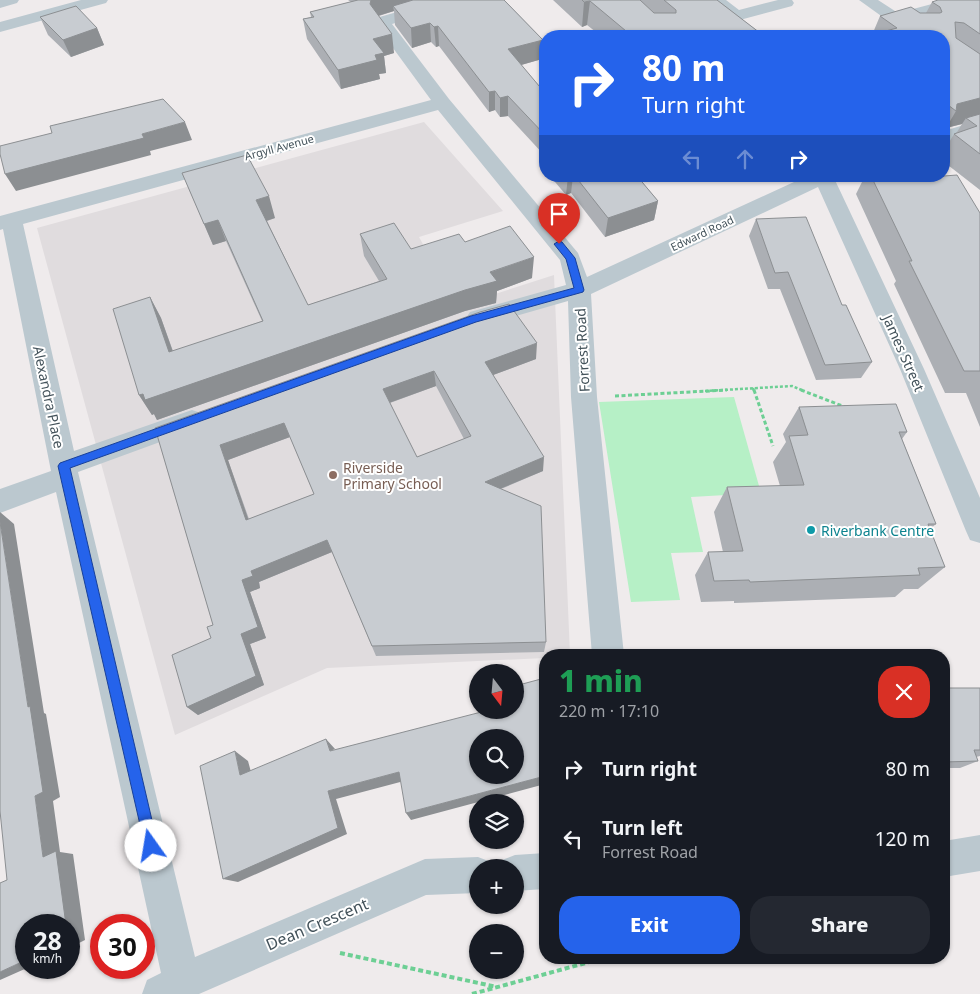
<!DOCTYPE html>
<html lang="en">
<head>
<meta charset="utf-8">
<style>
	body { margin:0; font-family:"Noto Sans",sans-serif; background:#242831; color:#f1f3f6; height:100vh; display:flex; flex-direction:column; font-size:19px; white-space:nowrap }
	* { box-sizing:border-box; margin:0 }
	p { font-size:16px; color:#9ea1a6 }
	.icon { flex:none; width:28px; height:28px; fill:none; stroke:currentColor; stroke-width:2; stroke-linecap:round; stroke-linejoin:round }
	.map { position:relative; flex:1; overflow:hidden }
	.side { position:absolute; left:539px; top:649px; width:411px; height:315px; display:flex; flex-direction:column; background:#171b24; border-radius:20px; box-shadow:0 1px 4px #0004 }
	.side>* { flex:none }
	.top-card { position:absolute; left:539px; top:30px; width:411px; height:152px; border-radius:20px; box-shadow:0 1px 4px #0004; background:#2563eb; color:#fff; overflow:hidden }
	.needle { width:32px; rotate:164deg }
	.buttons { position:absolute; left:469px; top:664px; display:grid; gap:10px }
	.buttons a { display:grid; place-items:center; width:55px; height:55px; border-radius:50%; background:#171b24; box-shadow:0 1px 4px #0004; font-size:25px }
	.speed { position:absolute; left:15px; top:914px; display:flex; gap:10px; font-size:25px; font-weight:700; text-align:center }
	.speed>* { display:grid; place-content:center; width:65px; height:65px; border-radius:50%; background:#171b24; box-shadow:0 1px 4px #0004; line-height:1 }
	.speed small { font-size:12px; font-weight:400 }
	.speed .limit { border:8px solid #d22; background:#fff; color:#111 }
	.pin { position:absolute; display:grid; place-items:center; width:42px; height:42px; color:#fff; margin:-51px -21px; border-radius:50% 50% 50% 0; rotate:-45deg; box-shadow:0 0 5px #0007 }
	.pin .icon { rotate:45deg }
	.me { position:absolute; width:55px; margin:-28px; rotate:347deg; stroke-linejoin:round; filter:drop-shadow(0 0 4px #0008) }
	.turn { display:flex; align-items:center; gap:18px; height:105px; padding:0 20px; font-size:22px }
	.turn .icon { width:65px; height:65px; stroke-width:2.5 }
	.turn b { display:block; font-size:35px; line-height:42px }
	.lanes { display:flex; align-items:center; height:48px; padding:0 20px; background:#0003; justify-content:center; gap:25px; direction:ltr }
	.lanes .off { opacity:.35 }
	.round { display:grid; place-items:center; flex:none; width:52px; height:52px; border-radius:20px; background:#242831 }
	.summary { display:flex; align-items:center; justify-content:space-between; height:85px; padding:0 20px }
	h1 { font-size:30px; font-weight:800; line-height:38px; color:#1e9e55 }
	.cta { display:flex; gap:10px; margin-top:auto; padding:10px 20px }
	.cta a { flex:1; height:58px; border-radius:20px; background:#2563eb; color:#fff; font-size:20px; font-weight:800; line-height:58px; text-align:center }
	.cta a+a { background:#242831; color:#f1f3f6 }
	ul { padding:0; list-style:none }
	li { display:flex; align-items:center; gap:15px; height:70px; padding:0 20px }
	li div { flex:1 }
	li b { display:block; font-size:19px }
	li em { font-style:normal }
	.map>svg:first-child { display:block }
	.education { fill:#e0dcde }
	.green { fill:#b6f0c6 }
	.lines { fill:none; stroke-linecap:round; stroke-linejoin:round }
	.path-far2 { stroke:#6dcf94; stroke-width:2.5; stroke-dasharray:3 2; stroke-linecap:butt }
	.path-far1 { stroke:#6dcf94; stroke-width:3; stroke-dasharray:4 2.5; stroke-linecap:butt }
	.path { stroke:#6dcf94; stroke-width:4; stroke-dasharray:5 3; stroke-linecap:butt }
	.minor { fill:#bbc8cf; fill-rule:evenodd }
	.wall { fill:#acafb4; fill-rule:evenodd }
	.shaded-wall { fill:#8c8f92 }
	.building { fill:#c8ccd1; stroke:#8c8f92; fill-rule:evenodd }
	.route { fill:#2563eb; stroke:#184099 }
	.education-dot { fill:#8d6e63; stroke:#fff; stroke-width:2 }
	.culture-dot { fill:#0f9aa8; stroke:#fff; stroke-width:2 }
	.labels { text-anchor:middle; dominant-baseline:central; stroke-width:4; stroke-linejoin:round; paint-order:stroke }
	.far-street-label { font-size:11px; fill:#43525a; stroke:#fff }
	.street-label { font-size:14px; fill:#43525a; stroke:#fff }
	.education-label { font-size:14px; fill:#785e54; stroke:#fff; text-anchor:start }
	.culture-label { font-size:14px; fill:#0d838f; stroke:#fff; text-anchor:start }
	.near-street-label { font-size:16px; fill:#43525a; stroke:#fff }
</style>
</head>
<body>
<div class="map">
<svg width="980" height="994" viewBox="0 0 980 994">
	<rect width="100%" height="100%" fill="#efebec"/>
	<path class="education" d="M424,122L503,211L419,237L434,264L492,295L554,275L570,655H545V658L327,668L175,735L37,228Z"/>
	<path class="green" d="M734,397L761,493L691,497L703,552L671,553L680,600L631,602L599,402Z"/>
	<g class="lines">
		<path class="path-far2" d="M753,388L754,391
			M705,391L792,386L804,391"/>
		<path class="path-far1" d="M754,390L773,446
			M801,390L845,407
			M615,396L727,390"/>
		<path class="path" d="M340,953L497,987
			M472,994L604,958"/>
		<path class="minor" d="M0,0H19L17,3L0,8Z
			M81,0H108L106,3L0,32V22Z
			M439,0H465L463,3L392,24L449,99L578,253L587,277L807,176H835L834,178L924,369L980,498V543L970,540L966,531L900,369L818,187L591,294L597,397L624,655H592L571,397L568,301L478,327L470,324L466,318L470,312L566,285L560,260L438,110L23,224L74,451L192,410L201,413L205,420L201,427L78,472L195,957L425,859L478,857L491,862L493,868H478V893L426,895L199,994H142L147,980L161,973L56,492L0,513V489L51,471L3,229L0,230V216L431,100L374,22L376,18Z
			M708,0H726L739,10L778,0H792L794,3L792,6L736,21L730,20Z
			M859,0H878L898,13L947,0H974L972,3L908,21L926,32L928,36H909Z
			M980,120V132L944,143V131Z
			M980,835V871L944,877V841Z
			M545,853V889L515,891V868H499L502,860L515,855Z"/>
	</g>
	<path class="wall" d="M348,0H504L543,40L542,59L521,65L545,93V156L508,116L500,117L495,110L489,112L439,46L436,47L431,42L412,48L395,25L394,11L379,16L394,53L384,56L386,73L379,74L380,79L341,89L307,39L303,19L311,17L310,12L351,2Z
		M553,0H717L764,36H601L587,25L582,27Z
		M980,0V190L944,162V151L954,134L957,132L962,124L946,128L944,133V36L872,35L880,16L926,13L932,2Z
		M40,17L97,28L104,45L71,57L48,35Z
		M182,173L275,218L267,221L308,305L379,281L364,256L360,234L411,249L465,242L532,278L497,291L496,303L465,311L157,420L154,414L152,415L139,395L150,297L161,318L173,351L262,321L226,241L213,245Z
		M550,176H637L658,201L654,220L605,237L571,193L566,195Z
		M759,176H775L763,180Z
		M865,176H944L980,213V427L966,393H945L894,284L896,281L856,194Z
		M756,219L842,305L872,362L861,378L816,380L780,289H768L749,236Z
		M480,312L536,359L493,375L543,471L501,489L546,642L544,652L376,656L332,552L259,582L260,588L250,592L266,638L250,644L264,685L198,715L187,707L211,638L213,625L155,428ZM436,386L464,439L417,457L390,403ZM290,437L314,494L249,519L228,460Z
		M799,407L907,432L902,439L936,524L930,529L945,567L918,589H904L895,597L734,603V601L701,602L695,575L708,552H723L714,512L727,487L780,486L773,462L786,442L783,434Z
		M944,688H980V756L976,757L978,761L960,768H944Z"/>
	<path class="shaded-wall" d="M371,0H432L393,6L394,11L374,17L370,4Z
		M590,1L587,25L582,27L584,2Z
		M430,23L431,42L412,48L411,28Z
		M438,26L439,46L436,47L434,27Z
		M97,28L104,45L71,57L63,40Z
		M392,34L394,53L384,56L386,73L379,74L380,79L341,89L338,70L373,39Z
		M543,40L542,59L507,69L508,49Z
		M495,91V110L489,112V92Z
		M508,96V116L500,117V98Z
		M980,98V119L966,118L962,124L946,128L956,111L957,104Z
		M185,122L192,140L150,151L151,155L16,191L5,174L142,134Z
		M568,176H573L571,193L566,195Z
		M764,176H775L763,180Z
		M269,196L275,218L263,222L256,200Z
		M658,201L654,220L605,237L608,218Z
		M218,220L226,241L213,245L204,224Z
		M534,257L532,278L497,291L496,303L465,311L157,420L154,414L152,415L139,395Z
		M150,297L161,318L180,372L169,352Z
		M537,343L536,359L485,378V362Z
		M434,371L436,386L386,404L383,389Z
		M284,423L290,437L228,460L253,533L246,520L220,445Z
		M544,457L543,471L485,495V482Z
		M0,512L14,524L44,713L46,714L60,797L53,801L60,852L73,854L85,940L69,948V925H66L43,857L35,796L28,707L0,522Z
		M327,540L332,552L259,582L260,588L250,592L266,638L250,644L264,685L198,715L187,707L241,634L242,580L251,571Z
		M326,739L335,749L330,751Z
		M235,751L248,761L254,783L240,775Z
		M399,772L404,781L336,799L347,834L238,882L223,879L328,791Z
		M545,776V784L411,820L406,813Z
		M26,960V968H27L0,980V972Z"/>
	<path class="building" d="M358,0H371L370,4L392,34L373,39L384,53L375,55L377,60L338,70L303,19L314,17L310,12Z
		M413,0H504L543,40L508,49L545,93V135L508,96L500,98L495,91L489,92L438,26L434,27L430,23L411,28L393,6Z
		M582,0H640L654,13H676V10L664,0H717L764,36H632L590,1L584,2Z
		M938,0H980V34L964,23L955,22L956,38L980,54V98L957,104L956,111L944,102V36H867L897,28L880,16L911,7L920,13H940L942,12L940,7L932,2Z
		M76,6L97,28L63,40L40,17Z
		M163,99L185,122L142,134L144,138L5,174L0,154V146L52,133L50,126Z
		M980,114V154L954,134L977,126L966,118Z
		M247,155L269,196L256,200L308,305L387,279L360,234L394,223L411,249L459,234L465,242L510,226L534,257L490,272L497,281L465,290L145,400L143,394L139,395L113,309L150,297L169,352L263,321L218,220L204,224L182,173Z
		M957,175L980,213V371H964L909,261H912L871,176H944Z
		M575,176H637L658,201L608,218Z
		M806,217L842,305H846L872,362L825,365L788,272L775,273L756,219Z
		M509,304L537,343L485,362L544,457L485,482L541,506L546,642L372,646L327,540L251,571L253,576L242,580L258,627L241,634L256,676L187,707L172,655L211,638L207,627L213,625L155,428L480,312ZM434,371L471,436L417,457L383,389ZM284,423L314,494L246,520L220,445Z
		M896,404L907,432H899L936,524H928L945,567L918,568L920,575L750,582L749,580L714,581L708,552L743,551L727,487L804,485L789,436L808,435L799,407Z
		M0,522L28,707L30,706L43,792L35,796L43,857L56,851L66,925H26V960L0,972V883L7,880L0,811Z
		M720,651L721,655H683V652Z
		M541,679L545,692V708L543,709L545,714V776L406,813L399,772L328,791L338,828L223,879L200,766L235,751L240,775L326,739L330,751L489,710H515V686ZM478,738H515V775H478Z
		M944,688H980V750H974L978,761L944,762Z"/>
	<path class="route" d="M559,241L562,242L575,258L584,290L583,292L476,322L70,468L158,846L156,851L151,853L146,851L58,466L60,463L471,316L574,288L566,259L554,244Z"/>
	<circle class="education-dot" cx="333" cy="475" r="5"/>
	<circle class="culture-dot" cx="811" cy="530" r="5"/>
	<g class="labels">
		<g class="far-street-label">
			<text transform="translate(279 147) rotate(-15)">Argyll Avenue</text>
			<text transform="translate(702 233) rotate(-25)">Edward Road</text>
		</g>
		<g class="street-label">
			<text transform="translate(582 350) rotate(-93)">Forrest Road</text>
			<text transform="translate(904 353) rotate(66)">James Street</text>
			<text transform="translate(49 397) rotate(78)">Alexandra Place</text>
		</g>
		<g class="education-label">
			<text x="343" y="467">Riverside<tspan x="343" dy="16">Primary School</tspan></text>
		</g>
		<g class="culture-label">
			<text x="821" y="530">Riverbank Centre</text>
		</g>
		<g class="near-street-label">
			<text transform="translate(317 924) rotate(-23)">Dean Crescent</text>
		</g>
	</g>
</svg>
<div class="buttons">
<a><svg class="needle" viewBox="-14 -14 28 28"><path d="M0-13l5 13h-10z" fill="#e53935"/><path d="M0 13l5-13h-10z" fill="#9ea1a6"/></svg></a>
<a><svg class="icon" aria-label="search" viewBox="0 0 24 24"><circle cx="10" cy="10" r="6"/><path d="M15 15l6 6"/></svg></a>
<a><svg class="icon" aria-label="layers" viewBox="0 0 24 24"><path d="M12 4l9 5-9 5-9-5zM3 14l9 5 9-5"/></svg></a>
<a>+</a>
<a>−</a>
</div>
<div class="speed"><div>28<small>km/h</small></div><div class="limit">30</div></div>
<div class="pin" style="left:559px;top:244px;background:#d93025"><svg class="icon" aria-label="arrive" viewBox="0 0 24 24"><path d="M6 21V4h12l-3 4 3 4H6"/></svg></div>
<svg class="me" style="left:151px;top:846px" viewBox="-20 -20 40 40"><circle r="19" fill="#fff"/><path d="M0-13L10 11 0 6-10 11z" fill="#2563eb"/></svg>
<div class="top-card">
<div class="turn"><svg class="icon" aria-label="right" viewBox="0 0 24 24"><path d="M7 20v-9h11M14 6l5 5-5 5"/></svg><div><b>80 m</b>Turn right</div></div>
<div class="lanes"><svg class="icon off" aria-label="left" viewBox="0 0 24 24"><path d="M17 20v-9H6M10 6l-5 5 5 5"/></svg><svg class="icon off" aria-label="ahead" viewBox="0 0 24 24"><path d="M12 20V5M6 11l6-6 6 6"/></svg><svg class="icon" aria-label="right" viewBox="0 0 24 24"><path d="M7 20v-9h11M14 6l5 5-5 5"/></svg></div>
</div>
<section class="side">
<div class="summary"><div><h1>1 min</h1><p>220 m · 17:10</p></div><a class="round" style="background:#d93025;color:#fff"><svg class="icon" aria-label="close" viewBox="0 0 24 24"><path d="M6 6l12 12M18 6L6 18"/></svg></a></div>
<ul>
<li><svg class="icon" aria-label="right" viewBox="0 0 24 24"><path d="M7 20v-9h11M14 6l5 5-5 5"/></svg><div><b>Turn right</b></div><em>80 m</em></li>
<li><svg class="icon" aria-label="left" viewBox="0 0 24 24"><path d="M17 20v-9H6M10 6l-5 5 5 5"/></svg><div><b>Turn left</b><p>Forrest Road</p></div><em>120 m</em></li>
</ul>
<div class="cta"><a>Exit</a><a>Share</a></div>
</section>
</div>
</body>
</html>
